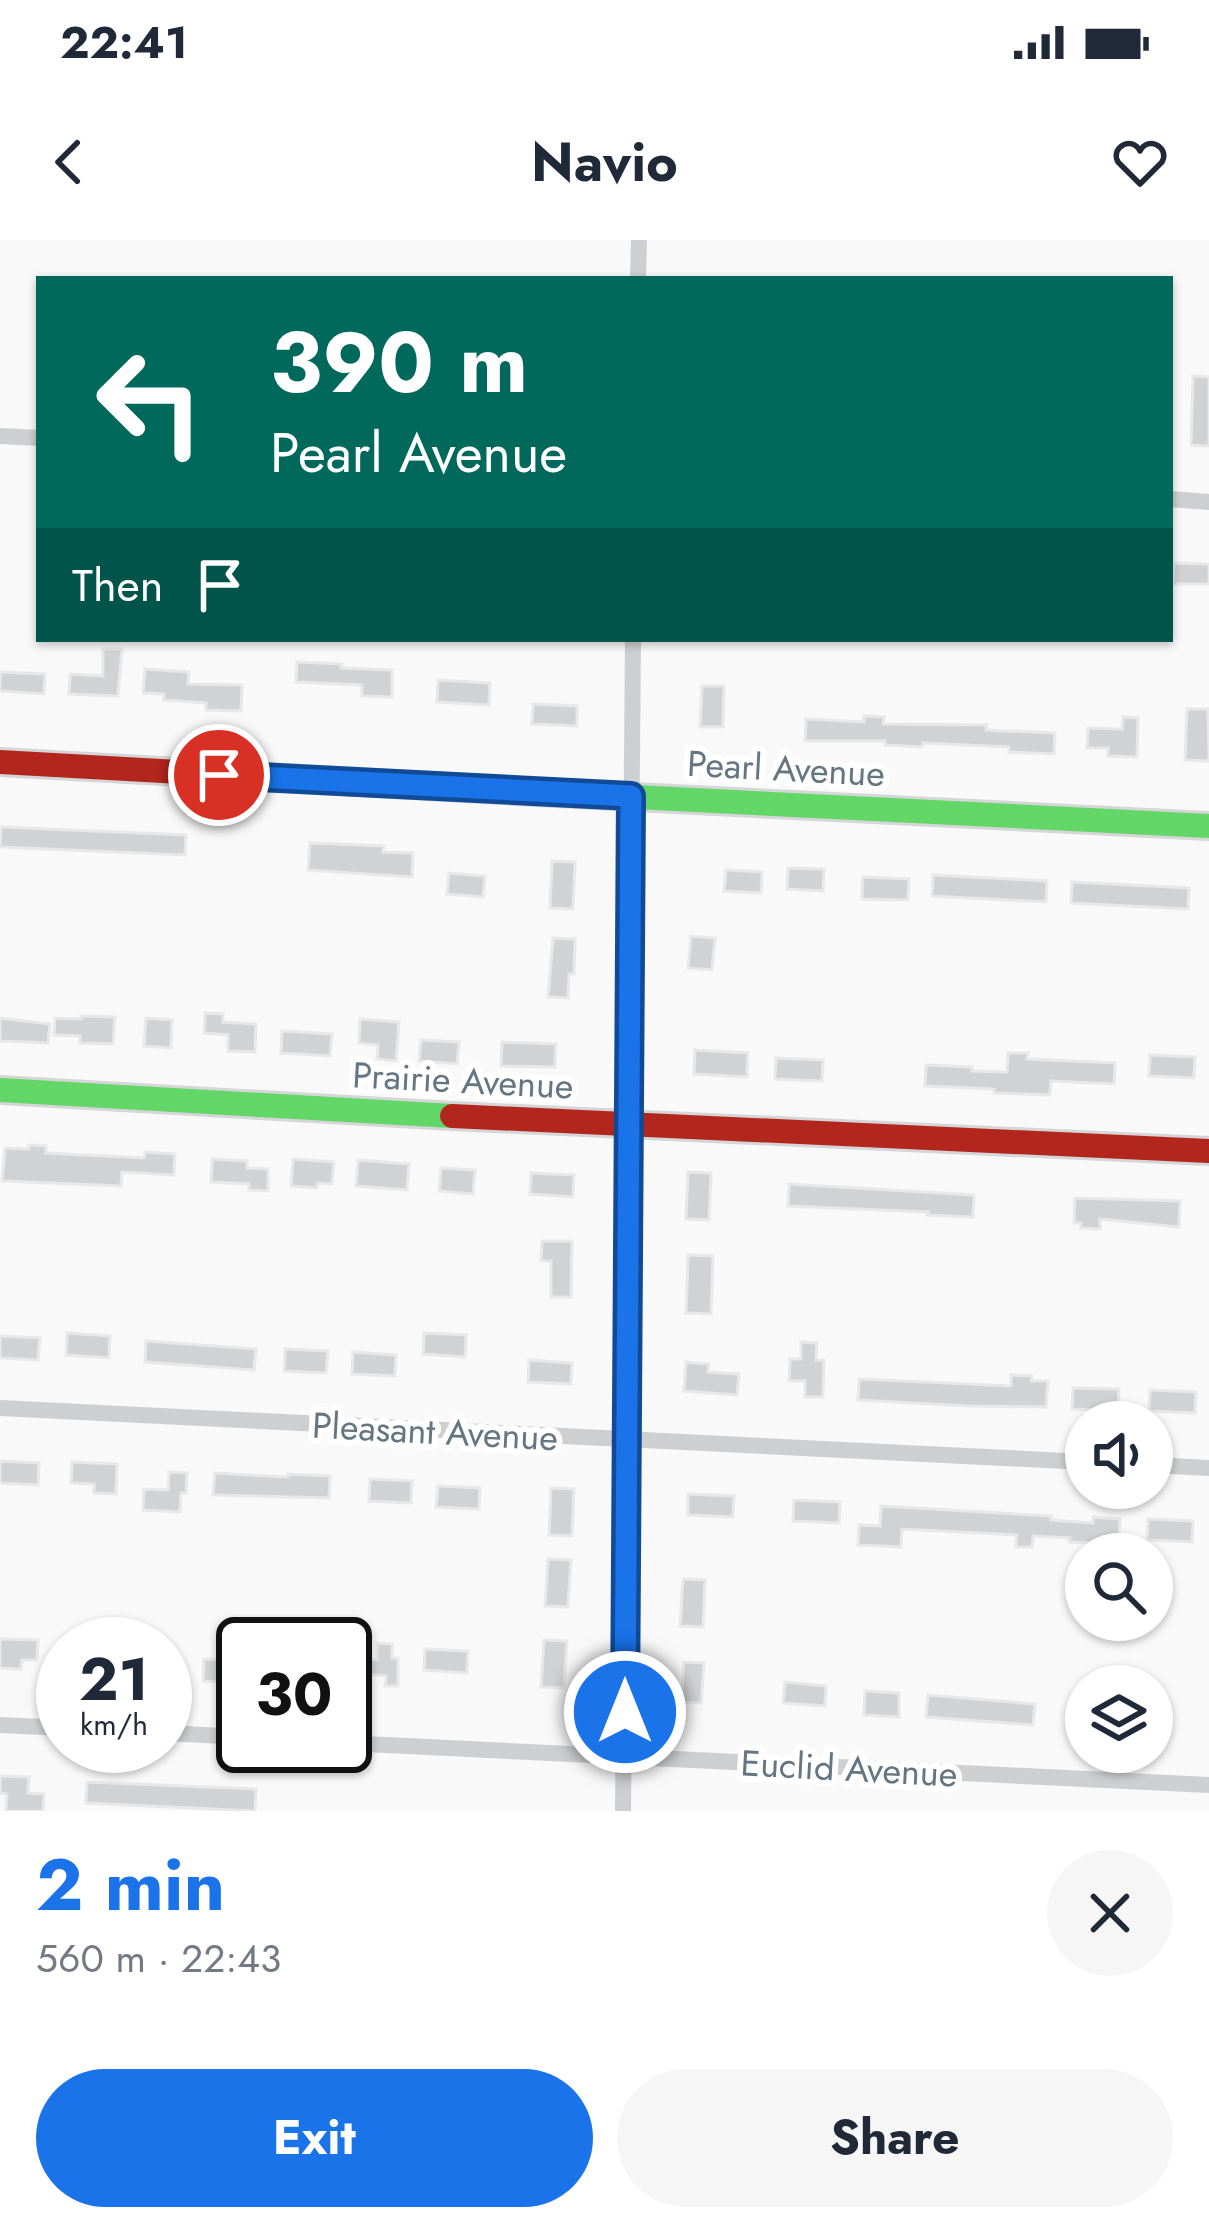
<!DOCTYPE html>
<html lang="en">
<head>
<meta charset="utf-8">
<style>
	body { margin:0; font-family:Jost,sans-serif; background:#f6f6f7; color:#1f2937; height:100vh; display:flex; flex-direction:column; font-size:45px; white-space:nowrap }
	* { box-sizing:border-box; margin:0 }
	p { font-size:39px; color:#747a83 }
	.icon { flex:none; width:66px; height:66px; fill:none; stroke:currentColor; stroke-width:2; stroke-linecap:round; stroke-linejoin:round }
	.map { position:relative; height:1571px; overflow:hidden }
	.panel { display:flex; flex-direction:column; background:#fff; flex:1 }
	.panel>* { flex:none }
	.hud { position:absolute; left:36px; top:36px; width:1137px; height:366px; border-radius:0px; box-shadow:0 3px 9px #0004; background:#00695c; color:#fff; overflow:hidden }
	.fabs { position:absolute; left:1065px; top:1161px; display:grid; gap:24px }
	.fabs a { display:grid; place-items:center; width:108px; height:108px; border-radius:50%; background:#fff; box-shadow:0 3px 9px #0004; font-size:60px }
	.speed { position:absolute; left:36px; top:1377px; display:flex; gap:24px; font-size:60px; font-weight:700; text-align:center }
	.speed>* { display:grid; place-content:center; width:156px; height:156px; border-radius:50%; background:#fff; box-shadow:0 3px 9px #0004; line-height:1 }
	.speed small { font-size:30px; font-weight:400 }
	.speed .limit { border:6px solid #111; border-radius:18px; background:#fff; color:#111 }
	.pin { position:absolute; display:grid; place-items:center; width:102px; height:102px; color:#fff; margin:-51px; border:6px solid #fff; border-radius:50%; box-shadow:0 3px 12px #0007 }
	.me { position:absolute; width:132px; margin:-66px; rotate:0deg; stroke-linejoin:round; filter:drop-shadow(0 0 9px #0008) }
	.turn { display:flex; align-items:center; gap:42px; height:252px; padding:0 36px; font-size:54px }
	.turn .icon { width:156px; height:156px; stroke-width:2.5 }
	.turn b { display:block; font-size:84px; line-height:102px }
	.then { display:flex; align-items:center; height:114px; padding:0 36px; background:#0003; gap:24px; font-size:45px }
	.round { display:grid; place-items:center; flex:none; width:126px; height:126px; border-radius:63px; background:#f6f6f7 }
	.summary { display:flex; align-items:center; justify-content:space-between; height:204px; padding:0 36px }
	h1 { font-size:72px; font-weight:700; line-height:90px; color:#1a73e8 }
	.primary-button { display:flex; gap:24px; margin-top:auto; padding:24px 36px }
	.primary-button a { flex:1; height:138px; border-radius:72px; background:#1a73e8; color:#fff; font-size:48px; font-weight:700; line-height:138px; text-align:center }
	.primary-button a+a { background:#f6f6f7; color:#1f2937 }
	.status { display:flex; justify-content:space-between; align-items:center; height:84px; padding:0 60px; background:#fff; direction:ltr }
	.status svg { height:33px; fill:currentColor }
	header { display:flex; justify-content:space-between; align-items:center; height:156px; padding:0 36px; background:#fff; font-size:54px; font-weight:700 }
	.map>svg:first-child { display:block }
	.building { fill:#d0d2d3; stroke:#e8e8e8; stroke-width:3 }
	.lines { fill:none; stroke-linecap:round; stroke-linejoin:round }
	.fast-casing { stroke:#d5d6d7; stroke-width:30 }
	.jam-casing { stroke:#d5d6d7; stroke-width:30 }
	.street { stroke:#cecfd0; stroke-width:16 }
	.fast { stroke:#63d668; stroke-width:24 }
	.jam { stroke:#b3261e; stroke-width:24 }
	.route-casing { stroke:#114b97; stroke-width:30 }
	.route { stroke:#1a73e8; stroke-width:21 }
	.labels { text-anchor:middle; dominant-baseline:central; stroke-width:12; stroke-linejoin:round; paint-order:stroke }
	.street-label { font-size:36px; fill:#657683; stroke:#fff }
</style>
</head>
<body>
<div class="status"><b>22:41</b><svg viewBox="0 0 49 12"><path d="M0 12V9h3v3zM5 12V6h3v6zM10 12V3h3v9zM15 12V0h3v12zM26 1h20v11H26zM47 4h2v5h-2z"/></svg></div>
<header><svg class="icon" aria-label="back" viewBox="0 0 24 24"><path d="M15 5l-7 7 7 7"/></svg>Navio<svg class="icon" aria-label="heart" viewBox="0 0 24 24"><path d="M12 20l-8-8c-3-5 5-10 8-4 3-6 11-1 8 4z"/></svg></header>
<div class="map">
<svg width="1209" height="1571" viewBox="0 0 1209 1571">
	<rect width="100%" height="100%" fill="#f9f9f9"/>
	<path class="building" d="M1193,136L1209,137V206L1191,205Z
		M1174,323L1209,324V344H1173Z
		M103,409H122L118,456L69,454L70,434L103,436Z
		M297,422L342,424L341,428L392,430V457L362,456V445L296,442Z
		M145,429L189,432L188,444L242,445L241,471L206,470V463L164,460V454L143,453Z
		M0,432L45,434L44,454L0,451Z
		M438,440L490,443L489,465L437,462Z
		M702,446H724L723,487H700Z
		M533,464L577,466V486L532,484Z
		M1187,469H1208L1209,521L1185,520Z
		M864,476L884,477L883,484L987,485L986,490L1055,493L1054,514L1009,512V507L923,503L922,507L885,505V501H805L806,479L864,482Z
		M1123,477L1138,478L1137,517L1108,516V508H1087L1088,488L1122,489Z
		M1,587L186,595L185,615L0,607Z
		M310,603L384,606L383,612L413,613L412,637L308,630Z
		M552,621L575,622L573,669L550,668Z
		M788,628L824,629L823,651L787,649Z
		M726,630L762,632L761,653L724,651Z
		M449,633L485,636L483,657L447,654Z
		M933,635L1047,641L1046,662L932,656Z
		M863,637L909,639L908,660L862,659Z
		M1072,642L1189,648L1188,669L1071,663Z
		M691,696L715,698L712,730L688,728Z
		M553,698L575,699L574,734H569L568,758L548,757Z
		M205,773L223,774V782L256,784L255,812L228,811V795L204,793Z
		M81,776L115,777L113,804L80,803V796L54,795L55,778L81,779Z
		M0,778L50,784L48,803L0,801Z
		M146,778L172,780L171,808L144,806Z
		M360,779L399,782L396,821L377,819L378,805L359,803Z
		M282,791L332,794L330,816L281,813Z
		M421,800L459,802L457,824L419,821Z
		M502,802L556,804L555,827L501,826Z
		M695,810L748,813L747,837L694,834Z
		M1008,813H1028L1027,819L1115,823L1114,844L1051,841L1050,855L994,853V849L925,846L926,825L972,827V831L1007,832Z
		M1150,815L1195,817L1194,838L1149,836Z
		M776,818L823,820L822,841L775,839Z
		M29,905L46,906V913L144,918L145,912L175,914L174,935L122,932L121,946L2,941L5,908L29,909Z
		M212,919L247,921V928L268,929V951L249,950V944L211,942Z
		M293,919L334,922L332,944L318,943L317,948L291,946Z
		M358,920L409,924L407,950L356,946Z
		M441,928L475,930L473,954L439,951Z
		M688,932L711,933L709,980L686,979Z
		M531,933L574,935L573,957L530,954Z
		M789,944L974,955L973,977L927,975L928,972L788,966Z
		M1075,958L1180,961L1179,987L1100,979V989L1081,988V983H1074Z
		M542,1001H572L571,1057H551V1021H541Z
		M688,1015L713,1016L711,1074L686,1073Z
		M67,1093L110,1096L109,1118L66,1115Z
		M424,1093L466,1095L465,1117L423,1114Z
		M0,1096L40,1098L38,1120L0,1118Z
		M146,1101L256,1109L254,1130L145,1122Z
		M801,1102L817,1103L816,1120H824L823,1157H805V1141H789L790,1119H801Z
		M285,1109L328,1111L326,1133L284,1131Z
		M353,1112L396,1115L395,1136L352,1134Z
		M529,1120L572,1123L571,1144L528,1142Z
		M686,1122L709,1124L708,1132L739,1134L737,1155L684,1151Z
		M1011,1135L1032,1136L1031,1141H1048L1046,1167L969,1166L858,1160L859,1139L1011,1146Z
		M1073,1148L1119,1149L1118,1171L1072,1169Z
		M1150,1150L1196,1152L1195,1173L1149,1171Z
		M0,1221L39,1223L38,1245L0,1243Z
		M72,1222L117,1224L116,1254L94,1253V1244L71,1243Z
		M169,1232L187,1233L186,1253H181L180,1272L143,1270L144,1249L168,1250Z
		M215,1233L288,1237V1234L330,1236L329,1258L213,1255Z
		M370,1239L412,1241L411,1263L369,1261Z
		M438,1246L480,1248L479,1269L436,1267Z
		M551,1248L574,1249L572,1296L549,1295Z
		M688,1254L734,1256L733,1277L688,1275Z
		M794,1260L840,1262L839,1283L793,1281Z
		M881,1266L1051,1276V1280L1093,1283V1277L1120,1279L1118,1314H1092L1093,1303L1069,1302L1070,1298L1033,1296L1032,1307H1016L1017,1295L902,1289L901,1307L858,1305L859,1285L880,1286Z
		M1148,1279L1193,1281L1192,1302L1147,1300Z
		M548,1319L571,1320L568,1367L545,1366Z
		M683,1339L705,1340L703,1387L680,1386Z
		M0,1399L38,1400L37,1420H22L21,1429L0,1428Z
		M544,1400L567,1401L564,1448L541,1447Z
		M377,1403L392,1404V1418H398V1446H385L386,1436L354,1433L355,1419L377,1420Z
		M425,1409L468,1411L467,1433L424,1430Z
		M204,1419L238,1421L237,1443L203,1441Z
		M684,1422L704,1423L701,1463L681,1462Z
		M785,1442L826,1446L825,1466L783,1463Z
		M865,1451L899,1453V1477L864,1475Z
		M928,1455L1035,1464L1033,1485L926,1477Z
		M0,1536L29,1537L28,1553L44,1554L43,1571H6L7,1554L0,1553Z
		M87,1542L256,1549L255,1571L86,1563Z"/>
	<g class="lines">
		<g class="fast-casing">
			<path id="fast" d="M536,552L1209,586
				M0,850L452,876"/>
		</g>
		<g class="jam-casing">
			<path id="jam" d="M0,522L536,552
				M452,876L1209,911"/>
		</g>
		<path class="street" d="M638,39L639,0
			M0,196L39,198
			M1170,259L1209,262
			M0,1168L1086,1222
			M1152,1225L1209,1228
			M0,1485L63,1488
			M165,1493L243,1497
			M345,1503L1209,1545
			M623,1571L633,399"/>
		<use href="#fast" class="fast"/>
		<use href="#jam" class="jam"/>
	</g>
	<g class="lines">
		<g class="route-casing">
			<path id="route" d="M219,535L631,556L625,1472"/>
		</g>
		<use href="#route" class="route"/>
	</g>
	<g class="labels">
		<g class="street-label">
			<text transform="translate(786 528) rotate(3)">Pearl Avenue</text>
			<text transform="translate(463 840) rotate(3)">Prairie Avenue</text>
			<text transform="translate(435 1191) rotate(3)">Pleasant Avenue</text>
			<text transform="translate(849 1528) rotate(3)">Euclid Avenue</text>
		</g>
	</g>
</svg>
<div class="fabs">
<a><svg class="icon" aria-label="sound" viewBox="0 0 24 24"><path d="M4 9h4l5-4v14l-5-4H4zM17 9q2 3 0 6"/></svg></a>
<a><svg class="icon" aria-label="search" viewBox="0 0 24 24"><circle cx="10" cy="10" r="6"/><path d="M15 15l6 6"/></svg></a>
<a><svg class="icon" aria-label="layers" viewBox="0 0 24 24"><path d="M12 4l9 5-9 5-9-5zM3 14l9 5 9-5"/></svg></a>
</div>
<div class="speed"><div>21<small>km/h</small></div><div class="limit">30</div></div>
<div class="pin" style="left:219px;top:535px;background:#d93025"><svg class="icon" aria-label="arrive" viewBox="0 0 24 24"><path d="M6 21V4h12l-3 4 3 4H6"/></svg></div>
<svg class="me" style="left:625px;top:1472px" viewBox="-20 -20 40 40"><circle r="17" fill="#1a73e8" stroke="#fff" stroke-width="3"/><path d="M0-11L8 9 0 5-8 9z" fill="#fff"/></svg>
<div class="hud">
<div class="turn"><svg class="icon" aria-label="left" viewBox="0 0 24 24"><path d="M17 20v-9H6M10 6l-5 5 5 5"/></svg><div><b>390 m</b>Pearl Avenue</div></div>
<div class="then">Then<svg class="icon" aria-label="arrive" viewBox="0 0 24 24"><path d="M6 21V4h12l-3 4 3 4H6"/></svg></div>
</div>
</div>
<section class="panel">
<div class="summary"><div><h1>2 min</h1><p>560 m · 22:43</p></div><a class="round"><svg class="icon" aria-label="close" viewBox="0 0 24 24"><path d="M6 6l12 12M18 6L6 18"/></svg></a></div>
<div class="primary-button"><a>Exit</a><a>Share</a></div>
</section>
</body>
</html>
